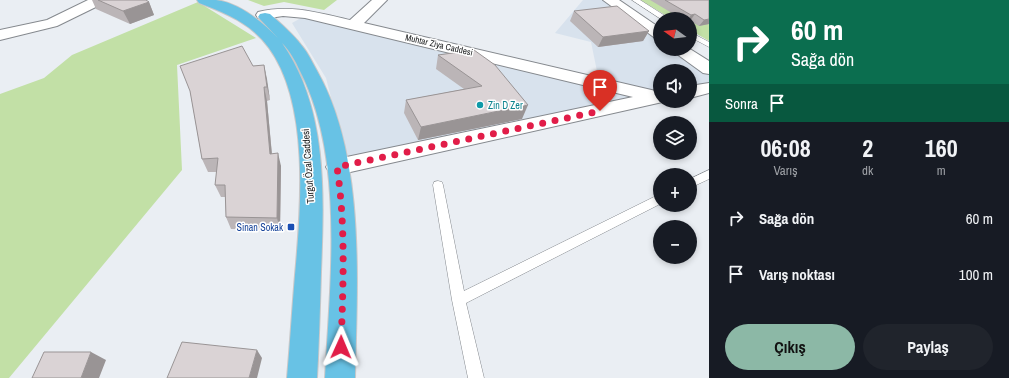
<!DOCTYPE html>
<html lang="tr">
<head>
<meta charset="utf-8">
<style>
	body { margin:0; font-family:"Archivo Narrow",sans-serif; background:#20242c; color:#f1f3f6; height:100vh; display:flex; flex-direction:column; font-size:15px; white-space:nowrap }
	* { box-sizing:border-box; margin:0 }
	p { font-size:13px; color:#9ea1a6 }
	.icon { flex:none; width:22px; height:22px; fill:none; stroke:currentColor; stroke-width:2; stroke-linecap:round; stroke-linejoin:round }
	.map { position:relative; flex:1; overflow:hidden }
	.drawer { display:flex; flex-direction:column; background:#171b24; width:300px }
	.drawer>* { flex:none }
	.top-card { background:#0b6e4f; color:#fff; overflow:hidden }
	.needle { width:26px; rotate:285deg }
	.fabs { position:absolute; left:653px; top:12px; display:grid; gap:8px }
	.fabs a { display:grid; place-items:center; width:44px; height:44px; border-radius:50%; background:#171b24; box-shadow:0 2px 6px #0003; font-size:20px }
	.pin { position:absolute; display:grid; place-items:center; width:34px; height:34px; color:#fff; margin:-41px -17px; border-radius:50% 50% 50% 0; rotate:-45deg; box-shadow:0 0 4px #0007 }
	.pin .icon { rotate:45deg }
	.me { position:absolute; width:44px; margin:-22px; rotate:1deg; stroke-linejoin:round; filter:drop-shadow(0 0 3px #0008) }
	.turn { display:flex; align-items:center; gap:14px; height:84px; padding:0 16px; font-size:18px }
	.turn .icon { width:52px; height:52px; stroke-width:2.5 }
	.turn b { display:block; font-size:28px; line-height:34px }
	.then { display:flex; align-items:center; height:38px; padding:0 16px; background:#0003; gap:8px; font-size:15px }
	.eta { display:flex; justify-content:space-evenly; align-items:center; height:68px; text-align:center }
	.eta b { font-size:24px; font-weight:700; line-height:28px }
	.action { display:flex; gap:8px; margin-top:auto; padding:8px 16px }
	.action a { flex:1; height:46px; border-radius:24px; background:#8cb8a6; color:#111; font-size:16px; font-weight:700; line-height:46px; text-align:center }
	.action a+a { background:#20242c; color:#f1f3f6 }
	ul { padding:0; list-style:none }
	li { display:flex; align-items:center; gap:12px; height:56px; padding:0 16px }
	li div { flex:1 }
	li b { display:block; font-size:15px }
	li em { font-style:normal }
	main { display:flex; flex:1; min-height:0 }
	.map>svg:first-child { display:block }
	.built { fill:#d8e2ed }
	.green { fill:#c2e0a6 }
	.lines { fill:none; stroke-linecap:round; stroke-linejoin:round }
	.lane-casing { stroke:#85898e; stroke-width:1 }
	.street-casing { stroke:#85898e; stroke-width:2 }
	.secondary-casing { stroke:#85898e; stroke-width:2 }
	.primary-casing { stroke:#c8c8c9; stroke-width:2 }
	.lane { fill:#fff; fill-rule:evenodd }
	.street { fill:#fff; fill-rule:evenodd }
	.secondary { fill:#fff; fill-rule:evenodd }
	.primary { fill:#68c2e5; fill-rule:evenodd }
	.wall { fill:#bbb5b7 }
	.shaded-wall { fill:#999495 }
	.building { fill:#dad3d5; stroke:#999495 }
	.route { stroke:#e11d48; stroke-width:7; stroke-dasharray:0 12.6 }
	.culture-dot { fill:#0f9aa8; stroke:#fff; stroke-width:1.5 }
	.transit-dot { fill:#1a4fb4; stroke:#fff; stroke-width:1.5 }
	.labels { text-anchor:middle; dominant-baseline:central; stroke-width:3; stroke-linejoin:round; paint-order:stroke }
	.far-street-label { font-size:9px; fill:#191b1c; stroke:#fff }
	.culture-label { font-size:10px; fill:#0d838f; stroke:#fff; text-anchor:start }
	.street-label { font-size:10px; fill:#191b1c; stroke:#fff }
	.transit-label { font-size:10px; fill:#164399; stroke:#fff; text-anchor:end }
</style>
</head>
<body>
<main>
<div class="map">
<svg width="709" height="378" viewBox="0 0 709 378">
	<rect width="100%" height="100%" fill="#eaeef3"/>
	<path class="built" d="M583,0H606L660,39V49H674L709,74V85L690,90V71H660V98L347,159L326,78L292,23L308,14L599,81L591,42L555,33Z"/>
	<path class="green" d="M248,0H337L324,10L284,2L264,6Z
		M640,0H709V41L690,30V19H672Z
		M198,2L256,38L177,65L182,170L9,378H0V94L44,78L72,55Z"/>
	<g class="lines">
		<g class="lane-casing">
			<path id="lane" d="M632,0H640L670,19H661Z
				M690,32L709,42V47L690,37Z
				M709,170V179L690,188V179Z
				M438,181L442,182L443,185L464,291L660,194V204L466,303L484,378H468L452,300L433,185L434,182Z"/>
		</g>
		<g class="street-casing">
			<path id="street" d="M88,0H106L104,3L57,26L0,40V30L47,20Z
				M372,0H387L364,23L660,92V101H667L337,175L330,173L326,167L330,161L337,159L633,97L305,18L283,16L263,19L258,18L256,15L258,12C290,4 319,13 350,20Z
				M709,83V93L690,98V86Z"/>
		</g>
		<g class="secondary-casing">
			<path id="secondary" d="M603,0H619L660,28V40L655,38Z
				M672,49H690L709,61V74L703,73L674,52Z"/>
		</g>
		<g class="primary-casing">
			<path id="primary" d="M197,0C203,0 210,0 216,0C240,3 262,22 278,38L258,17L260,14L265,13L270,14C281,24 293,34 302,46C308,53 312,62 316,69C366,156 357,281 355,378H325C330,283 345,157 300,71C295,60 290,51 282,43C328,109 324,195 321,272C320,307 319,343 317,378H287C290,344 292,310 295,275C301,209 310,104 269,48C252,24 226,13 199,3Z"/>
		</g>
		<use href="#lane" class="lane"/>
		<use href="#street" class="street"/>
		<use href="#secondary" class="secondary"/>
		<use href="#primary" class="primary"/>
	</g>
	<path class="wall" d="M92,0H146L149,2L154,15L130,24L96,9Z
		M650,0H709V24L699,26L690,21V19H682Z
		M574,11L649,31L643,41L598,47L570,21Z
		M474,50L522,119L418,140L404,113L406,100L464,89L436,69L438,55Z
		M264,65L270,100L267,101L272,154L281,166L280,230L231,229L226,217L225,197H221L215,185L217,172H208L202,159L190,91L253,66Z"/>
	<path class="shaded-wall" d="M149,2L154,15L130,24L123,11Z
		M695,14L690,21V19H688L691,15Z
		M709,19V24L699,26L704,20Z
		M649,31L643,41L598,47L603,37Z
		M264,65L267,79L270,100L267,87Z
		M264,87L267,101L273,167L270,154Z
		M528,105L522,119L418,140L421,127Z
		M278,153L281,166L280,230L277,218Z
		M257,350L262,358L257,378H249Z
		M91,352L106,360L99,378H81Z"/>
	<path class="building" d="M98,0H146L149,2L123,11Z
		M665,0H709V19L704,20L695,14L691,15Z
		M617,6L649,31L603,37L574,11Z
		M242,46L253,66L264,65L267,87H264L270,154L278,153L277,218L226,217L225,185H215L218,158L202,159L190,91L180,66Z
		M474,50L495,65L528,105L421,127L406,100L482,86L438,55Z
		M182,342L257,350L249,378H167Z
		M44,352H91L81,378H32Z"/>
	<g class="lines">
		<path class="route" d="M341,347C343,287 346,227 337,167L600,111"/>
	</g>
	<circle class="culture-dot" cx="480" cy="105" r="4"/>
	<rect class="transit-dot" x="287" y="223" width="8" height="8" rx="2"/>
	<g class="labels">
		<g class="far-street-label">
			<text transform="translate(439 45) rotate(13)">Muhtar Ziya Caddesi</text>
		</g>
		<g class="culture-label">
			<text x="488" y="105">Zin D Zer</text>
		</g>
		<g class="street-label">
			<text transform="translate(308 166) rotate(-94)">Turgut Özal Caddesi</text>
		</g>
		<g class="transit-label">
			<text x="283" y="227">Sinan Sokak</text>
		</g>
	</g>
</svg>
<div class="fabs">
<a><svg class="needle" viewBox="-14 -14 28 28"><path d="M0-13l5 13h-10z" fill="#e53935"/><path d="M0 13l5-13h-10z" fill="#9ea1a6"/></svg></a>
<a><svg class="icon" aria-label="sound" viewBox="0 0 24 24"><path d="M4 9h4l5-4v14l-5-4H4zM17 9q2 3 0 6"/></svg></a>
<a><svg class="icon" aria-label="layers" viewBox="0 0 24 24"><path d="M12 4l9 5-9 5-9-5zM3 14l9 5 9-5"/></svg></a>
<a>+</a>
<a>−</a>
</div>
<div class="pin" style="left:600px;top:111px;background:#d93025"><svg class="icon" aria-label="arrive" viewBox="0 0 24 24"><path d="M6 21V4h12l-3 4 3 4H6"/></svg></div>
<svg class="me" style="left:341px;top:347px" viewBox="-20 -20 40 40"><path d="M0-17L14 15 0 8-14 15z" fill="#e11d48" stroke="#fff" stroke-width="4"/></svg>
</div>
<section class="drawer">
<div class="top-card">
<div class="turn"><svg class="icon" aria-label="right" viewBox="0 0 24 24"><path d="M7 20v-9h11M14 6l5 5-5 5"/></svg><div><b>60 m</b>Sağa dön</div></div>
<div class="then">Sonra<svg class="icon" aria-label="arrive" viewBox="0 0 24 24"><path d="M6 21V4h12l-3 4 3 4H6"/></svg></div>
</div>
<div class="eta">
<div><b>06:08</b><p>Varış</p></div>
<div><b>2</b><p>dk</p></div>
<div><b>160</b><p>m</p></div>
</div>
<ul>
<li><svg class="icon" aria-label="right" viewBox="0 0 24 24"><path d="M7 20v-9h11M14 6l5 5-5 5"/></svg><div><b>Sağa dön</b></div><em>60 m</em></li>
<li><svg class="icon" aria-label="arrive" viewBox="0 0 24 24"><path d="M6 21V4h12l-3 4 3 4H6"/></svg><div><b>Varış noktası</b></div><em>100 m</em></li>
</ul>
<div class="action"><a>Çıkış</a><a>Paylaş</a></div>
</section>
</main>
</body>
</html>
